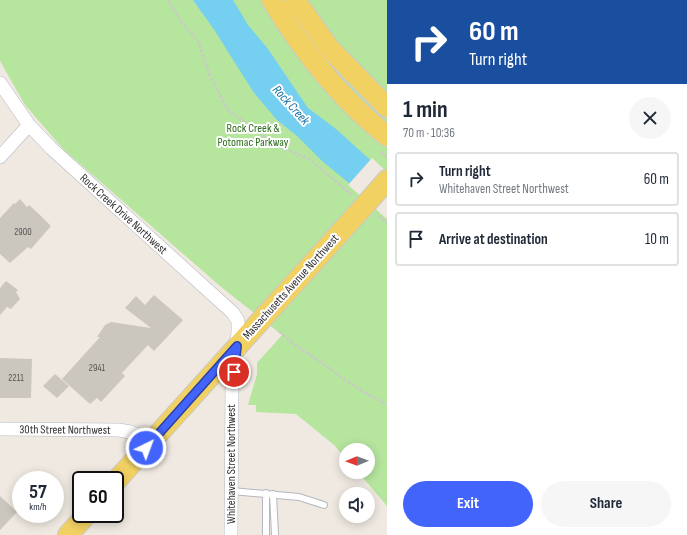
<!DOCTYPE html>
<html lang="en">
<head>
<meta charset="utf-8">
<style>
	body { margin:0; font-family:"Sofia Sans Condensed",sans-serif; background:#f6f6f7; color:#1f2937; height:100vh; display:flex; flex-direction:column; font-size:15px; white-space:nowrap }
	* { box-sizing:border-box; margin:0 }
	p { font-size:13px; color:#747a83 }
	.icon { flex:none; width:22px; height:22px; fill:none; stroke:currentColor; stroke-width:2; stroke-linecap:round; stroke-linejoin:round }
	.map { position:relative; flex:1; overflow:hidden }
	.side { display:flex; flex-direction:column; background:#fff; width:300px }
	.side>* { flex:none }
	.guide { background:#1a4fa0; color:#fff; overflow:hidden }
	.needle { width:26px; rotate:269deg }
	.buttons { position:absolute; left:339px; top:443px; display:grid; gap:8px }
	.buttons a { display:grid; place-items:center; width:36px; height:36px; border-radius:50%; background:#fff; box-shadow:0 2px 10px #0003; font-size:20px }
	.speed { position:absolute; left:12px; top:471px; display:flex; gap:8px; font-size:20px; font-weight:700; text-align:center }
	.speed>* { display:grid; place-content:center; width:52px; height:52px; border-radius:50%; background:#fff; box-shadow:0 2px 10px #0003; line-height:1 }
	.speed small { font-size:10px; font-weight:400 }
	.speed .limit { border:2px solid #111; border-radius:6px; background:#fff; color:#111 }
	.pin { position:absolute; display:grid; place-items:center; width:34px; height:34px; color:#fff; margin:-17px; border:2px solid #fff; border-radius:50%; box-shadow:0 1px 4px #0007 }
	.me { position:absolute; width:44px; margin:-22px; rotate:42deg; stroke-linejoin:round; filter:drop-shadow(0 0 3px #0008) }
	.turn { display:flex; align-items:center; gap:14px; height:84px; padding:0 16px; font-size:18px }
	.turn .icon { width:52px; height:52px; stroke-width:2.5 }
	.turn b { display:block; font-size:28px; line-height:34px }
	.round { display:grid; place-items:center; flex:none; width:42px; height:42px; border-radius:21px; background:#f6f6f7 }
	.summary { display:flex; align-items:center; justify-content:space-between; height:68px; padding:0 16px }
	h1 { font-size:24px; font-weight:700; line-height:30px }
	.primary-button { display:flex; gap:8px; margin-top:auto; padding:8px 16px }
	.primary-button a { flex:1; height:46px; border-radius:24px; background:#4264fb; color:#fff; font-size:16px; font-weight:700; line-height:46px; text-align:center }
	.primary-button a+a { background:#f6f6f7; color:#1f2937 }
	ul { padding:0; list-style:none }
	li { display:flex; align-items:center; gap:12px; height:54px; margin:0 8px 6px; padding:0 8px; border:2px solid #e0e1e3; border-radius:4px }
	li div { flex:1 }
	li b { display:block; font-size:15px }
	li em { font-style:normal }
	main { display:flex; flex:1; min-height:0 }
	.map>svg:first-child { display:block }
	.green { fill:#b6e59e }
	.water { fill:#75cff0 }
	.pier { fill:#efe9e1 }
	.building { fill:#cbc7bf }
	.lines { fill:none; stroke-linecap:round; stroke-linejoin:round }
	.lane-casing { stroke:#b4b7c1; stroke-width:8 }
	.street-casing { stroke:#b4b7c1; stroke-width:14 }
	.primary-casing { stroke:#c9c9c9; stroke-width:22 }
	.path { stroke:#c9c9c9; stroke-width:2.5; stroke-dasharray:3 2; stroke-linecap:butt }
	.lane { stroke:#fff; stroke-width:6 }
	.street { stroke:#fff; stroke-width:13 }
	.primary { stroke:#f2d163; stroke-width:20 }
	.primary-bridge-casing { stroke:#c9c9c9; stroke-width:22; stroke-linecap:butt }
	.primary-bridge { stroke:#f2d163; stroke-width:20 }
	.route-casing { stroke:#2b41a3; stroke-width:10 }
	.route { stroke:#4264fb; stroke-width:7 }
	.labels { text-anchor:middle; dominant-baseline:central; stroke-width:4; stroke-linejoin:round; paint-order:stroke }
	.number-label { font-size:10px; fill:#555452 }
	.park-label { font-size:12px; fill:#2c6e1b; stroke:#fff }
	.street-label { font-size:12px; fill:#2e2e2e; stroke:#fff }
	.water-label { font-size:13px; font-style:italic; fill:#0d6fa3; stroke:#fff }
</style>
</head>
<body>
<main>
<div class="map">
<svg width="387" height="535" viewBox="0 0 387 535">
	<rect width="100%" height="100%" fill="#efe9e1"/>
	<path class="green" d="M0,0H387V506L358,472H368V450H346V459L334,445L296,414L256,412V405H248L257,374V363L282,335L220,286L64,150L25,105L0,61Z"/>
	<path class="water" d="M193,0H233L248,25L268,49L308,108L336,129L387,175L350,184L322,161L297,136L277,120L254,93L215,31Z"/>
	<path class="pier" d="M372,158L387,172V219L348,185Z"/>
	<path class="building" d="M20,199L27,207L29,205L41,216L51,226L31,249L28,247L10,263L0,254V218L14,203L15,204Z
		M6,281L18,290L16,292L20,299L11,309L7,307L0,315V288Z
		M154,295L183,320L154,351L148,345L122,373L125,376L101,402L97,398L90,404L62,379L100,337H97L105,325L111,322L151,328L125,308L136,296L145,305Z
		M0,358L32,359L31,398H0Z
		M55,374L69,386L57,398L43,386Z
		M0,496L17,512L0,530Z"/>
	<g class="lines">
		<g class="lane-casing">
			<path id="lane" d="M232,491L299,497L324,505
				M273,494L275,535
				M266,535V493"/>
		</g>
		<g class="street-casing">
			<g id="street">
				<path id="s1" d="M0,83L29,125L51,148L233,313L238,321V332L232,385L231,535"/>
				<path d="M0,157L29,125"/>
				<path id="s2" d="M0,429L119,430L130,432L153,440"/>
			</g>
		</g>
		<g class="primary-casing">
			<path id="primary" d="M272,0C302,50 341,99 387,136
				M295,0L330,49L387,107
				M366,204L387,180
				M115,482L300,277
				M68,535L87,514"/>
		</g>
		<path class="path" d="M168,0L182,23L198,41L210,76L228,110L276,145L309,159L352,195
			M381,152L387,158
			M378,216L387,223
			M279,331C291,343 305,352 319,361C341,377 362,393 387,404"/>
		<use href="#lane" class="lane"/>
		<use href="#street" class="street"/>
		<use href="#primary" class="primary"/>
		<g class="primary-bridge-casing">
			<path id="primary-bridge" d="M300,277L366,204"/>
		</g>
		<use href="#primary-bridge" class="primary-bridge"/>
	</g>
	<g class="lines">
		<g class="route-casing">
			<path id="route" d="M146,448L237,346L234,372"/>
		</g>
		<use href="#route" class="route"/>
	</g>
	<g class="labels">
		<g class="number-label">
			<text x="23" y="232">2900</text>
			<text x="97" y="368">2941</text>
			<text x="16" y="378">2211</text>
		</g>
		<g class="park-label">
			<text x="253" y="128">Rock Creek &amp;<tspan x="253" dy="14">Potomac Parkway</tspan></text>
		</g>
		<g class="street-label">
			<text stroke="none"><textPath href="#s1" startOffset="181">Rock Creek Drive Northwest</textPath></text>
			<text transform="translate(291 287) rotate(-48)">Massachusetts Avenue Northwest</text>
			<text stroke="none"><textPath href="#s2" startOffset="65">30th Street Northwest</textPath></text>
			<text transform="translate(231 464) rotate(-90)">Whitehaven Street Northwest</text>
		</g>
		<g class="water-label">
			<text transform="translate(291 105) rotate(48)">Rock Creek</text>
		</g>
	</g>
</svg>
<div class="buttons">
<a><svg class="needle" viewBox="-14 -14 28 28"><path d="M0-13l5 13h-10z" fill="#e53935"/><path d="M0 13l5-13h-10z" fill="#747a83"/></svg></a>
<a><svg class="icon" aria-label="sound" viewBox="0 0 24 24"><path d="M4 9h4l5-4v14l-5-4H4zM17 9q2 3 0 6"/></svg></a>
</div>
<div class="speed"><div>57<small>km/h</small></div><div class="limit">60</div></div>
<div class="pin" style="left:234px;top:372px;background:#d93025"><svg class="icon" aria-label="arrive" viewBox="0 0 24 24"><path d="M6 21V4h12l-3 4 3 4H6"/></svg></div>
<svg class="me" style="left:146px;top:448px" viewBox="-20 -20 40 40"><circle r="17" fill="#4264fb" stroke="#fff" stroke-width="3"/><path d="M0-11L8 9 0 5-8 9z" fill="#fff"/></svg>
</div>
<section class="side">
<div class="guide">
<div class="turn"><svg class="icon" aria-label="right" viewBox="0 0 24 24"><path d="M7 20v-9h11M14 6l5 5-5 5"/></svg><div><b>60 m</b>Turn right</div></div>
</div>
<div class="summary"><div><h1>1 min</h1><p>70 m · 10:36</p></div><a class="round"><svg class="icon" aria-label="close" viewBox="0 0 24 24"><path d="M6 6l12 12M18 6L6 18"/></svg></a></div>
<ul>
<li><svg class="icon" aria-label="right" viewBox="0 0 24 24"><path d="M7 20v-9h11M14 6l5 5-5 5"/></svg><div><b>Turn right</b><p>Whitehaven Street Northwest</p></div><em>60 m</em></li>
<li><svg class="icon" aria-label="arrive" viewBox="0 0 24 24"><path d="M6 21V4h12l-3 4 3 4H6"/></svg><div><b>Arrive at destination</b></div><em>10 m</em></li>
</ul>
<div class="primary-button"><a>Exit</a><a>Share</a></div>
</section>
</main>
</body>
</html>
